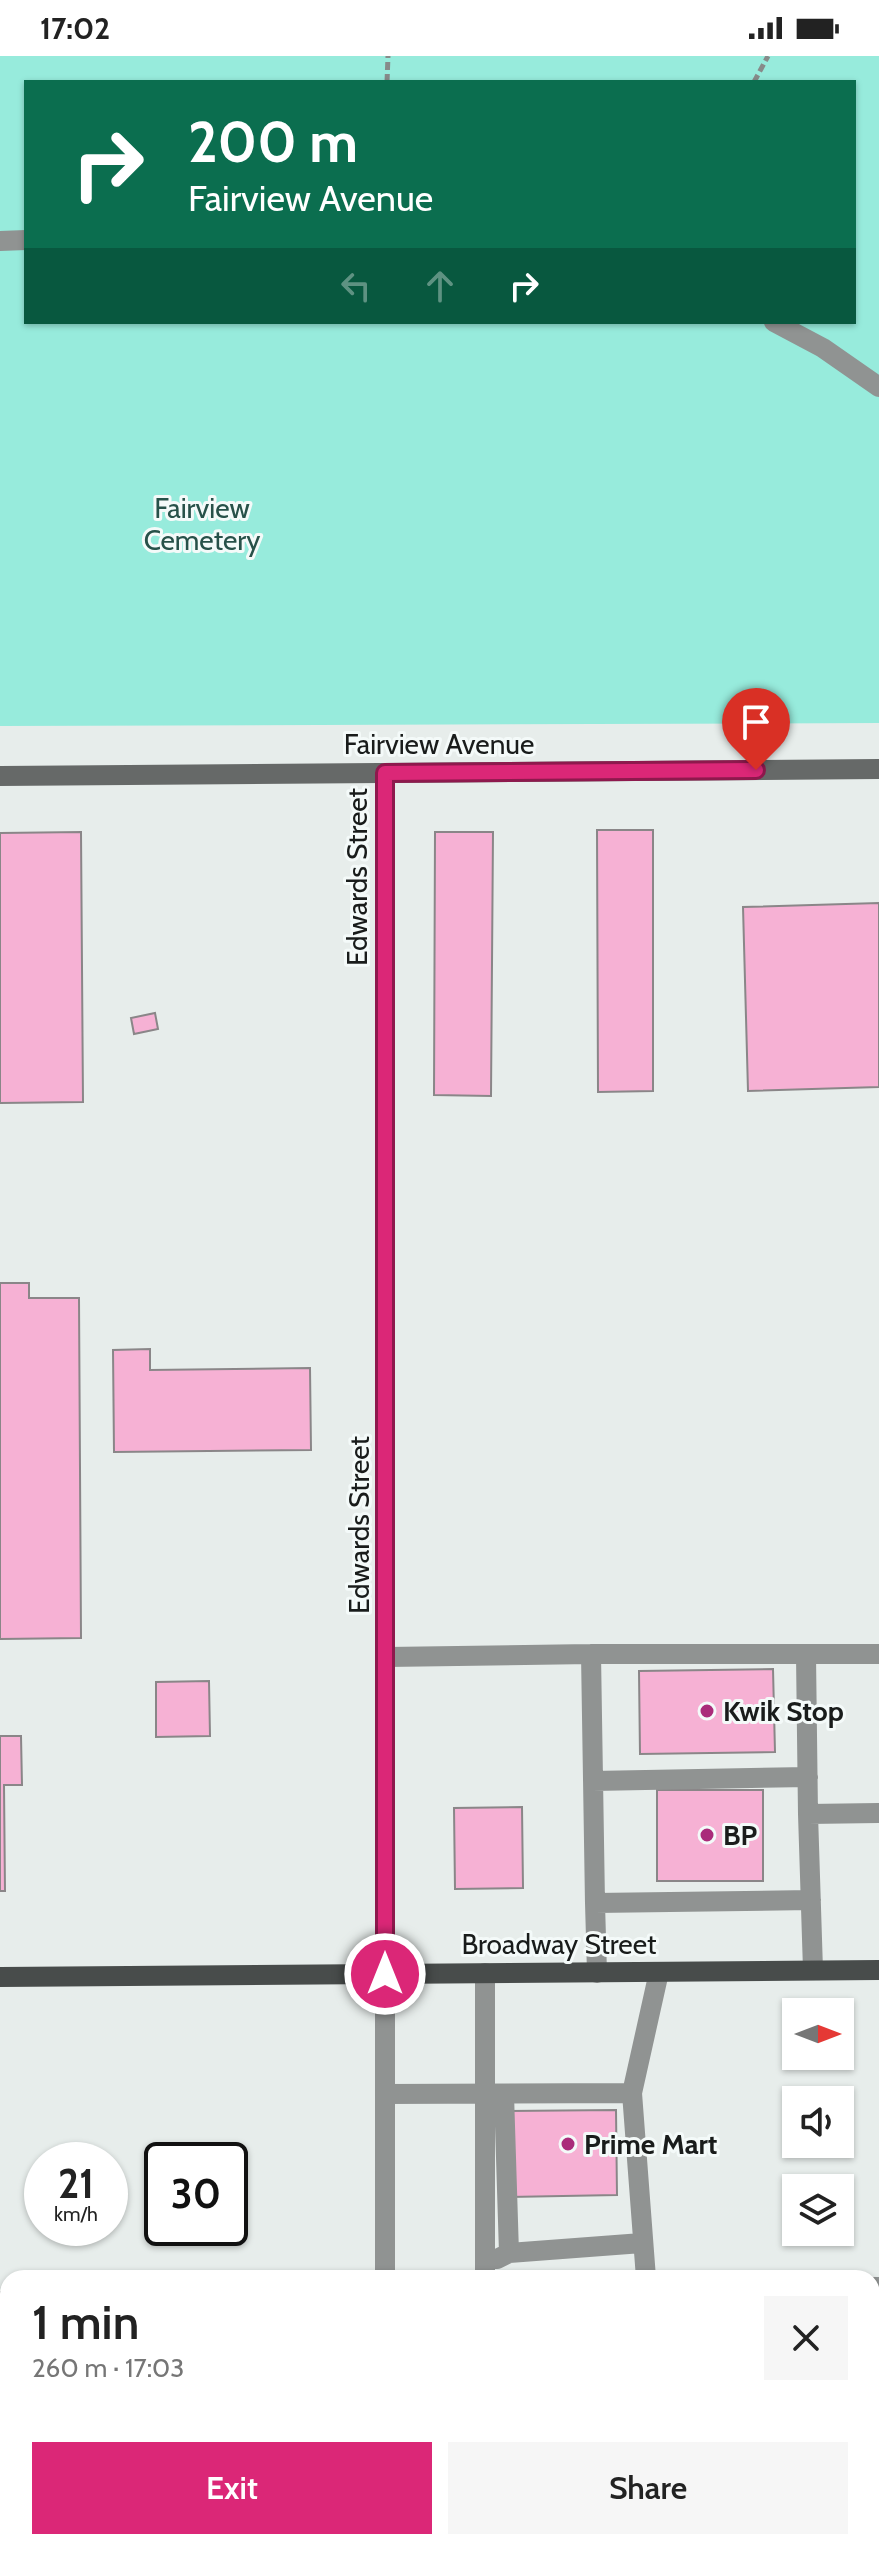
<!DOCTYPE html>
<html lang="en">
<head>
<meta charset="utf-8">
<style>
	body { margin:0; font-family:Cabin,sans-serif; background:#f6f6f6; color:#222; height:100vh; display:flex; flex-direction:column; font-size:30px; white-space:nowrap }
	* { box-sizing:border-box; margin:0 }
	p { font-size:26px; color:#767676 }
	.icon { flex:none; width:44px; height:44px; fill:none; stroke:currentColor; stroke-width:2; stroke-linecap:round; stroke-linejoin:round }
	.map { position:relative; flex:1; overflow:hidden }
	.details { position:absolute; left:0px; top:2214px; width:880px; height:280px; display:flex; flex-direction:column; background:#fff; border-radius:24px 24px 0 0; box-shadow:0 2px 6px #0004 }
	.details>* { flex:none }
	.banner { position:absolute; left:24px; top:24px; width:832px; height:244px; border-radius:0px; box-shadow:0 2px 6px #0004; background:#0b6e4f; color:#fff; overflow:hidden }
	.needle { width:52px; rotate:90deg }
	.controls { position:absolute; left:782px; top:1942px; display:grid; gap:16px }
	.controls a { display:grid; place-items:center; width:72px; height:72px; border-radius:0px; background:#fff; box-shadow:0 2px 6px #0004; font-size:40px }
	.speed { position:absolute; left:24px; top:2086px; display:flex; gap:16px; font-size:40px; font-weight:700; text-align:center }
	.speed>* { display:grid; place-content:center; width:104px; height:104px; border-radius:50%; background:#fff; box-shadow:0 2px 6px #0004; line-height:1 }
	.speed small { font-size:20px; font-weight:400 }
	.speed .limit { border:4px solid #111; border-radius:12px; background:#fff; color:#111 }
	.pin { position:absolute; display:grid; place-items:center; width:68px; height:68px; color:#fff; margin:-82px -34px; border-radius:50% 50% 50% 0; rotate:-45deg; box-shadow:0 0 8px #0007 }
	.pin .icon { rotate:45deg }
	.me { position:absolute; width:88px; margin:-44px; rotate:0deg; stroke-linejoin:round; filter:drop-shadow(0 0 6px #0008) }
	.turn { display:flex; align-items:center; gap:28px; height:168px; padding:0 32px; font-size:36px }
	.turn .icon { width:104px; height:104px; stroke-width:2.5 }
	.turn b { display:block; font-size:56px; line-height:68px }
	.lanes { display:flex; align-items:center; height:76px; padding:0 32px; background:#0003; justify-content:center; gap:40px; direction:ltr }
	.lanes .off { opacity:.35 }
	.round { display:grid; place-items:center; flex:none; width:84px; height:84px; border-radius:0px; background:#f6f6f6 }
	.head { display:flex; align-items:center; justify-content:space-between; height:136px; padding:0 32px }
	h1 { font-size:48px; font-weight:600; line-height:60px }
	.cta { display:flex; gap:16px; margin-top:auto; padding:16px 32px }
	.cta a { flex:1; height:92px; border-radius:0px; background:#db2777; color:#fff; font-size:32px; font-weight:600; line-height:92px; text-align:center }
	.cta a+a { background:#f6f6f6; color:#222 }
	.status { display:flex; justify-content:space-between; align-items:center; height:56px; padding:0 40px; background:#fff; direction:ltr }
	.status svg { height:22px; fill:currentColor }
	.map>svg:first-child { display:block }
	.green { fill:#97ebdc; fill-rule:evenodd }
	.building { fill:#f6b1d4; stroke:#8a8688; stroke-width:2 }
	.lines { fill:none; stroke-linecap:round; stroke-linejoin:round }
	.path { stroke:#878b8a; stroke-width:5; stroke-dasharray:8 4; stroke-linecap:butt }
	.lane { stroke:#909392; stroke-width:20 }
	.street { stroke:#909392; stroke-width:20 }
	.secondary { stroke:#666968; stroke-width:20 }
	.primary { stroke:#484c4b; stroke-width:20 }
	.route-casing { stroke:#8e194d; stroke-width:20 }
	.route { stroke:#db2777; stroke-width:14 }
	.poi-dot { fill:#aa2b7a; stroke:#f4faf9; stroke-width:3 }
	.labels { text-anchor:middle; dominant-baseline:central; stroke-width:6; stroke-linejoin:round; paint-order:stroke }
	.park-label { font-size:28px; fill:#275149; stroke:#f4faf9 }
	.street-label { font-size:28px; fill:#191c1b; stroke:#f4faf9 }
	.poi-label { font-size:28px; font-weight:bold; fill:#191c1b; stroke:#f4faf9; text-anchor:start }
</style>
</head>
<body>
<div class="status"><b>17:02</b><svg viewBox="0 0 49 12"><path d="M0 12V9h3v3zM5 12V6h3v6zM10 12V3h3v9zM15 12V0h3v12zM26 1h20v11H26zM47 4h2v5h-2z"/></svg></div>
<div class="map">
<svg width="879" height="2494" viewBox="0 0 879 2494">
	<rect width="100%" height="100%" fill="#e7edeb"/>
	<path class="green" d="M0,0H879V667L0,670ZM26,26H854V266H26Z"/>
	<path class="building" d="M597,774H653V1035L598,1036Z
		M81,776L83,1046L0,1047V777Z
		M435,776H493L491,1040L434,1039Z
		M879,847V1031L748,1035L743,851Z
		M155,957L158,973L134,978L131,962Z
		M0,1227H29V1242H79L81,1582L0,1583Z
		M150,1293V1314L310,1312L311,1394L114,1396L113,1294Z
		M773,1613L775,1696L640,1698L639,1615Z
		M209,1625L210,1680L156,1681V1626Z
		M0,1680H21L22,1729H4L5,1835H0Z
		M657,1734H763V1825H657Z
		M522,1751L523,1832L455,1833L454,1752Z
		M616,2054L617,2139L509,2141L508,2055Z"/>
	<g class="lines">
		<path class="path" d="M387,26L388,0
			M754,26L768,0"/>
		<path class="lane" d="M0,185L26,184
			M774,266L823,292L879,331
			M806,1599L808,1758
			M387,1601L591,1598
			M593,1725L808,1721
			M595,1847L591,1598H879
			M813,1914L808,1758L879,1757
			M485,1917V2222
			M597,1917L595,1847L811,1844
			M385,2038L632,2037
			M504,2038L509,2197
			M497,2203L509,2197L642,2187
			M646,2222L632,2037L659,1916
			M872,2231H879
			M0,2245H8
			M654,2486V2494
			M88,2494V2486"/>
		<path class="street" d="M385,2222V717
			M384,2494V2486"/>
		<path class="secondary" d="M0,720L879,713"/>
		<path class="primary" d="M0,1921L879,1914"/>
	</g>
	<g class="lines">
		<g class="route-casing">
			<path id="route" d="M385,1918V717L756,714"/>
		</g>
		<use href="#route" class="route"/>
	</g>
	<g class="poi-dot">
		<circle cx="707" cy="1655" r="8"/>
		<circle cx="707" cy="1779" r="8"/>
		<circle cx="568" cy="2088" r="8"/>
	</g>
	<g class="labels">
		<g class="park-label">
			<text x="202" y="452">Fairview<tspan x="202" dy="32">Cemetery</tspan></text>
		</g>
		<g class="street-label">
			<text x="439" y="688">Fairview Avenue</text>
			<text transform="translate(357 821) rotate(-90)">Edwards Street</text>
			<text transform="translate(359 1469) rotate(-90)">Edwards Street</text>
			<text x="559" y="1888">Broadway Street</text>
		</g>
		<g class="poi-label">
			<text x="723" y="1655">Kwik Stop</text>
			<text x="723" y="1779">BP</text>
			<text x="584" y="2088">Prime Mart</text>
		</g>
	</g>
</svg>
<div class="controls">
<a><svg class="needle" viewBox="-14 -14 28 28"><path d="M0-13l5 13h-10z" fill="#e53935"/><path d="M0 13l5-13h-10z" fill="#767676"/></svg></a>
<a><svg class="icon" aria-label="sound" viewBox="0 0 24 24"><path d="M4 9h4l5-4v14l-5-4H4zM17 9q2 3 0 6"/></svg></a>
<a><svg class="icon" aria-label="layers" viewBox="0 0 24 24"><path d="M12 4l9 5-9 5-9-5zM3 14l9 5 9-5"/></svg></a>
</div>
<div class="speed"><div>21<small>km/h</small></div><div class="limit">30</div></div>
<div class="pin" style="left:756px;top:714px;background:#d93025"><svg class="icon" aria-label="arrive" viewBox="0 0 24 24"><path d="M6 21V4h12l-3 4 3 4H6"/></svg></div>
<svg class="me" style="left:385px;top:1918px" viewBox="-20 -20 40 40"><circle r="17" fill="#db2777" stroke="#fff" stroke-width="3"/><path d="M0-11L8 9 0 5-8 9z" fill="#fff"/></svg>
<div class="banner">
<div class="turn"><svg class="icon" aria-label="right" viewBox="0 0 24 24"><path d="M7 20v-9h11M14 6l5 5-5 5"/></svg><div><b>200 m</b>Fairview Avenue</div></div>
<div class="lanes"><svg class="icon off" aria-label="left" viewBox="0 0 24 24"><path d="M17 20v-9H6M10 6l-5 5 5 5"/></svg><svg class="icon off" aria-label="ahead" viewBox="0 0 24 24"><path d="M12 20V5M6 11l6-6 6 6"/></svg><svg class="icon" aria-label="right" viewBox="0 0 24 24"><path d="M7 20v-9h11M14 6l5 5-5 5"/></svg></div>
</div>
<section class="details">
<div class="head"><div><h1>1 min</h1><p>260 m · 17:03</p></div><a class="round"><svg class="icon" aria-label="close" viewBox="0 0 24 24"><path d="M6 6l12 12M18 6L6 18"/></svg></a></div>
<div class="cta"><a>Exit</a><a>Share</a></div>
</section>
</div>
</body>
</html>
